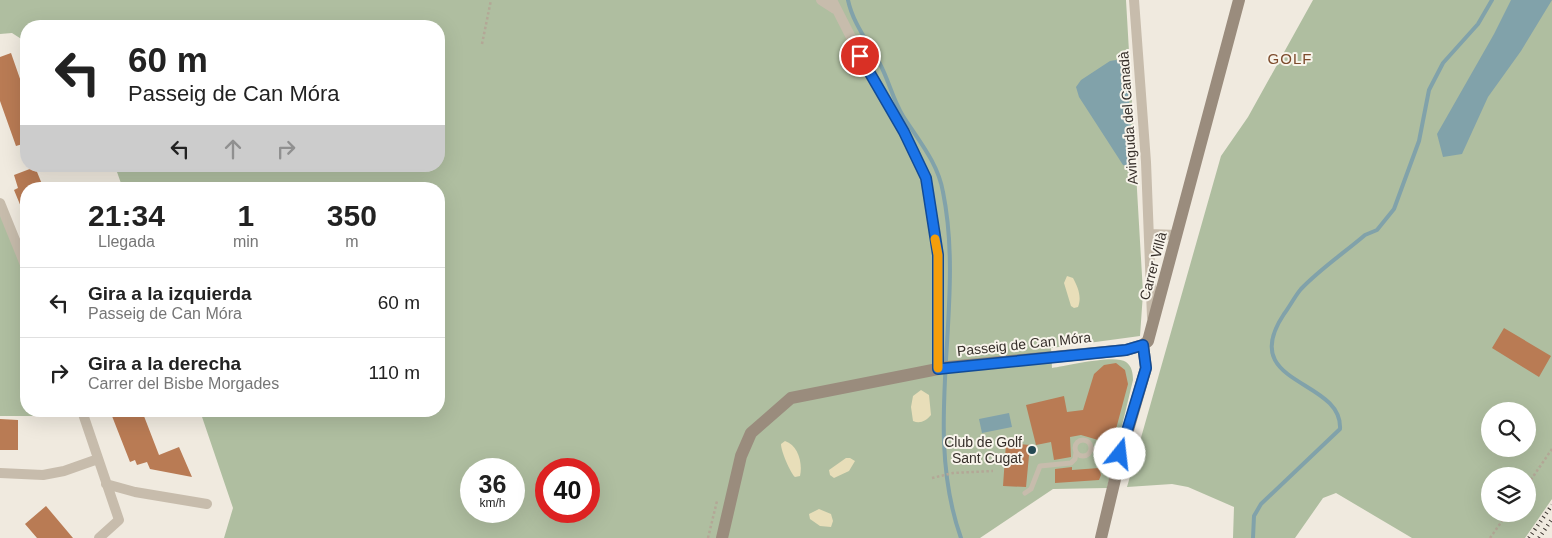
<!DOCTYPE html>
<html lang="es">
<head>
<meta charset="utf-8">
<style>
	body { margin:0; font-family:Helvetica,sans-serif; background:#f2f2f2; color:#222; height:100vh; display:flex; flex-direction:column; font-size:19px; white-space:nowrap }
	* { box-sizing:border-box; margin:0 }
	p { font-size:16px; color:#767676 }
	.icon { flex:none; width:28px; height:28px; fill:none; stroke:currentColor; stroke-width:2; stroke-linecap:round; stroke-linejoin:round }
	.map { position:relative; flex:1; overflow:hidden }
	.panel { position:absolute; left:20px; top:182px; width:425px; height:235px; display:flex; flex-direction:column; background:#fff; border-radius:20px; box-shadow:0 5px 20px #0002 }
	.panel>* { flex:none }
	.banner { position:absolute; left:20px; top:20px; width:425px; height:152px; border-radius:20px; box-shadow:0 5px 20px #0002; background:#fff; color:#222; overflow:hidden }
	.controls { position:absolute; left:1481px; top:402px; display:grid; gap:10px }
	.controls a { display:grid; place-items:center; width:55px; height:55px; border-radius:50%; background:#fff; box-shadow:0 5px 20px #0002; font-size:25px }
	.speed { position:absolute; left:460px; top:458px; display:flex; gap:10px; font-size:25px; font-weight:700; text-align:center }
	.speed>* { display:grid; place-content:center; width:65px; height:65px; border-radius:50%; background:#fff; box-shadow:0 5px 20px #0002; line-height:1 }
	.speed small { font-size:12px; font-weight:400 }
	.speed .limit { border:8px solid #d22; background:#fff; color:#111 }
	.pin { position:absolute; display:grid; place-items:center; width:42px; height:42px; color:#fff; margin:-21px; border:2px solid #fff; border-radius:50%; box-shadow:0 1px 5px #0007 }
	.me { position:absolute; width:55px; margin:-28px; rotate:16deg; stroke-linejoin:round; filter:drop-shadow(0 0 4px #0008) }
	.turn { display:flex; align-items:center; gap:18px; height:105px; padding:0 25px; font-size:22px }
	.turn .icon { width:65px; height:65px; stroke-width:2.5 }
	.turn b { display:block; font-size:35px; line-height:42px }
	.lanes { display:flex; align-items:center; height:48px; padding:0 25px; background:#0003; justify-content:center; gap:25px; direction:ltr }
	.lanes .off { opacity:.35 }
	.eta { display:flex; justify-content:space-evenly; align-items:center; height:85px; text-align:center }
	.eta b { font-size:30px; font-weight:600; line-height:35px }
	ul { padding:0; list-style:none }
	li { display:flex; align-items:center; gap:15px; height:70px; padding:0 25px; border-top:1px solid #e0e0e0 }
	li div { flex:1 }
	li b { display:block; font-size:19px }
	li em { font-style:normal }
	.map>svg:first-child { display:block }
	.green { fill:#afbea0; fill-rule:evenodd }
	.sand { fill:#e8deb9 }
	.water { fill:#81a2aa }
	.lines { fill:none; stroke-linecap:round; stroke-linejoin:round }
	.stream { stroke:#81a2aa; stroke-width:4 }
	.building { fill:#b97b54 }
	.path { stroke:#b3a796; stroke-width:2.5; stroke-dasharray:2.5 2.5; stroke-linecap:butt }
	.lane { stroke:#c7bcac; stroke-width:5 }
	.street { stroke:#c7bcac; stroke-width:10 }
	.secondary { stroke:#9a8c7d; stroke-width:12 }
	.rail { stroke:#362f2a; stroke-width:4; stroke-dasharray:1 4; stroke-linecap:butt }
	.route-casing { stroke:#114b97; stroke-width:12 }
	.route { stroke:#1a73e8; stroke-width:9 }
	.slow { stroke:#f59e0b; stroke-width:9 }
	.poi-dot { fill:#244953; stroke:#f8f4eb; stroke-width:2 }
	.labels { text-anchor:middle; dominant-baseline:central; stroke-width:4; stroke-linejoin:round; paint-order:stroke }
	.street-label { font-size:14px; fill:#362f2a; stroke:#f8f4eb }
	.poi-label { font-size:14px; fill:#362f2a; stroke:#f8f4eb; text-anchor:end }
	.neighbourhood-label { font-size:15px; letter-spacing:1px; fill:#7c4b2c; stroke:#f8f4eb }
</style>
</head>
<body>
<div class="map">
<svg width="1552" height="538" viewBox="0 0 1552 538">
	<rect width="100%" height="100%" fill="#f0eadf"/>
	<path class="green" d="M0,0H1126L1143,293L1140,336L1051,348L1052,368C1067,366 1115,354 1126,362C1132,366 1133,374 1133,380L1107,488L1053,489L980,538H224L233,508L200,411H439V189H123L117,172L111,166H439V26H26V42L12,33L0,34ZM471,469H514V511H471ZM546,469H589V511H546Z
		M1313,0H1552V499L1525,538H1412L1336,493L1323,498L1295,538H1233L1234,507L1188,487L1172,484L1127,487L1221,156L1248,117ZM1490,411H1528V449H1490ZM1490,476H1528V514H1490Z
		M0,208L26,279V411H63L65,416H0Z"/>
	<path class="sand" d="M1067,276L1073,278C1078,287 1082,297 1078,307L1074,308L1071,306L1064,283Z
		M921,390L929,395L931,415C926,421 920,424 913,421L911,407L913,396Z
		M785,441C798,445 803,463 800,476L795,477C790,472 781,451 781,444Z
		M846,458H850L855,461L849,471L834,478L830,475L829,470Z
		M819,509L831,514L833,521L831,527L820,526L810,519L809,514Z"/>
	<path class="water" d="M1511,0H1552L1521,51L1488,97L1462,154L1443,157L1437,134L1494,34Z
		M1116,60C1125,62 1126,69 1128,77L1132,160L1130,167L1123,165L1079,97L1076,87L1081,80L1110,61Z
		M1009,413L1012,427L982,433L979,419Z"/>
	<g class="lines">
		<path class="stream" d="M848,0C853,24 869,43 880,64C889,81 893,100 903,116C919,141 938,163 943,192C966,306 921,426 961,538
			M1253,538L1254,516L1261,504L1340,429C1343,378 1236,386 1284,314C1290,306 1295,296 1301,289C1320,269 1344,253 1365,235L1377,230L1394,209L1419,141L1429,90L1443,63L1478,24L1492,0"/>
	</g>
	<path class="building" d="M11,53L26,96V143L16,146L0,101V57Z
		M35,167L44,189H26V219L14,190L18,188L14,175Z
		M1504,328L1551,356L1539,377L1492,348Z
		M1116,363L1125,370L1128,384L1112,444L1081,435L1070,437L1071,457L1054,460L1051,442L1036,445L1026,405L1064,396L1067,412L1083,410L1094,374L1104,365Z
		M110,411H142L159,455L179,447L192,477L150,469L147,462L137,465L135,460L130,462Z
		M0,419L18,420V450H0Z
		M1006,443L1030,445L1026,487L1003,486Z
		M1072,467V470L1099,468L1101,475L1099,480L1055,483V469Z
		M46,506L73,538H37L25,524Z"/>
	<g class="lines">
		<path class="path" d="M482,44L491,0
			M932,478L953,473L993,471
			M1528,484L1552,449
			M708,538L717,501
			M1490,538L1507,514"/>
		<path class="lane" d="M1075 448a8 8 0 1 1 16 0a8 8 0 1 1-16 0Z
			M1092,449L1121,454
			M1025,493L1031,489L1040,466L1071,463L1075,459L1076,452"/>
		<path class="street" d="M821,0L835,9
			M832,0L860,55L904,132L926,178L938,255L937,369
			M1134,0L1146,162L1152,317
			M0,203L26,267
			M1149,234L1177,235
			M82,411L119,520L99,538
			M0,473L43,475L64,471L98,459
			M106,484L135,492L207,504"/>
		<path class="secondary" d="M722,538L741,456L751,433L791,398L948,367L1126,350L1143,345L1148,341L1239,0
			M1101,538L1121,454L1146,368L1143,345"/>
		<path class="rail" d="M1529,538L1552,505
			M1539,538L1552,519"/>
	</g>
	<g class="lines">
		<g class="route-casing">
			<path id="route" d="M860,56L904,132L926,178L938,255V369L1126,350L1143,345L1146,368L1120,454"/>
		</g>
		<use href="#route" class="route"/>
		<path class="slow" d="M935,239L938,255V368"/>
	</g>
	<circle class="poi-dot" cx="1032" cy="450" r="5"/>
	<g class="labels">
		<g class="street-label">
			<text transform="translate(1128 118) rotate(-94)">Avinguda del Canadà</text>
			<text transform="translate(1153 266) rotate(-75)">Carrer Villà</text>
			<text transform="translate(1024 344) rotate(-6)">Passeig de Can Móra</text>
		</g>
		<g class="poi-label">
			<text x="1022" y="442">Club de Golf<tspan x="1022" dy="16">Sant Cugat</tspan></text>
		</g>
		<g class="neighbourhood-label">
			<text x="1290" y="58">GOLF</text>
		</g>
	</g>
</svg>
<div class="controls">
<a><svg class="icon" aria-label="search" viewBox="0 0 24 24"><circle cx="10" cy="10" r="6"/><path d="M15 15l6 6"/></svg></a>
<a><svg class="icon" aria-label="layers" viewBox="0 0 24 24"><path d="M12 4l9 5-9 5-9-5zM3 14l9 5 9-5"/></svg></a>
</div>
<div class="speed"><div>36<small>km/h</small></div><div class="limit">40</div></div>
<div class="pin" style="left:860px;top:56px;background:#d93025"><svg class="icon" aria-label="arrive" viewBox="0 0 24 24"><path d="M6 21V4h12l-3 4 3 4H6"/></svg></div>
<svg class="me" style="left:1120px;top:454px" viewBox="-20 -20 40 40"><circle r="19" fill="#fff"/><path d="M0-13L10 11 0 6-10 11z" fill="#1a73e8"/></svg>
<div class="banner">
<div class="turn"><svg class="icon" aria-label="left" viewBox="0 0 24 24"><path d="M17 20v-9H6M10 6l-5 5 5 5"/></svg><div><b>60 m</b>Passeig de Can Móra</div></div>
<div class="lanes"><svg class="icon" aria-label="left" viewBox="0 0 24 24"><path d="M17 20v-9H6M10 6l-5 5 5 5"/></svg><svg class="icon off" aria-label="ahead" viewBox="0 0 24 24"><path d="M12 20V5M6 11l6-6 6 6"/></svg><svg class="icon off" aria-label="right" viewBox="0 0 24 24"><path d="M7 20v-9h11M14 6l5 5-5 5"/></svg></div>
</div>
<section class="panel">
<div class="eta">
<div><b>21:34</b><p>Llegada</p></div>
<div><b>1</b><p>min</p></div>
<div><b>350</b><p>m</p></div>
</div>
<ul>
<li><svg class="icon" aria-label="left" viewBox="0 0 24 24"><path d="M17 20v-9H6M10 6l-5 5 5 5"/></svg><div><b>Gira a la izquierda</b><p>Passeig de Can Móra</p></div><em>60 m</em></li>
<li><svg class="icon" aria-label="right" viewBox="0 0 24 24"><path d="M7 20v-9h11M14 6l5 5-5 5"/></svg><div><b>Gira a la derecha</b><p>Carrer del Bisbe Morgades</p></div><em>110 m</em></li>
</ul>
</section>
</div>
</body>
</html>
